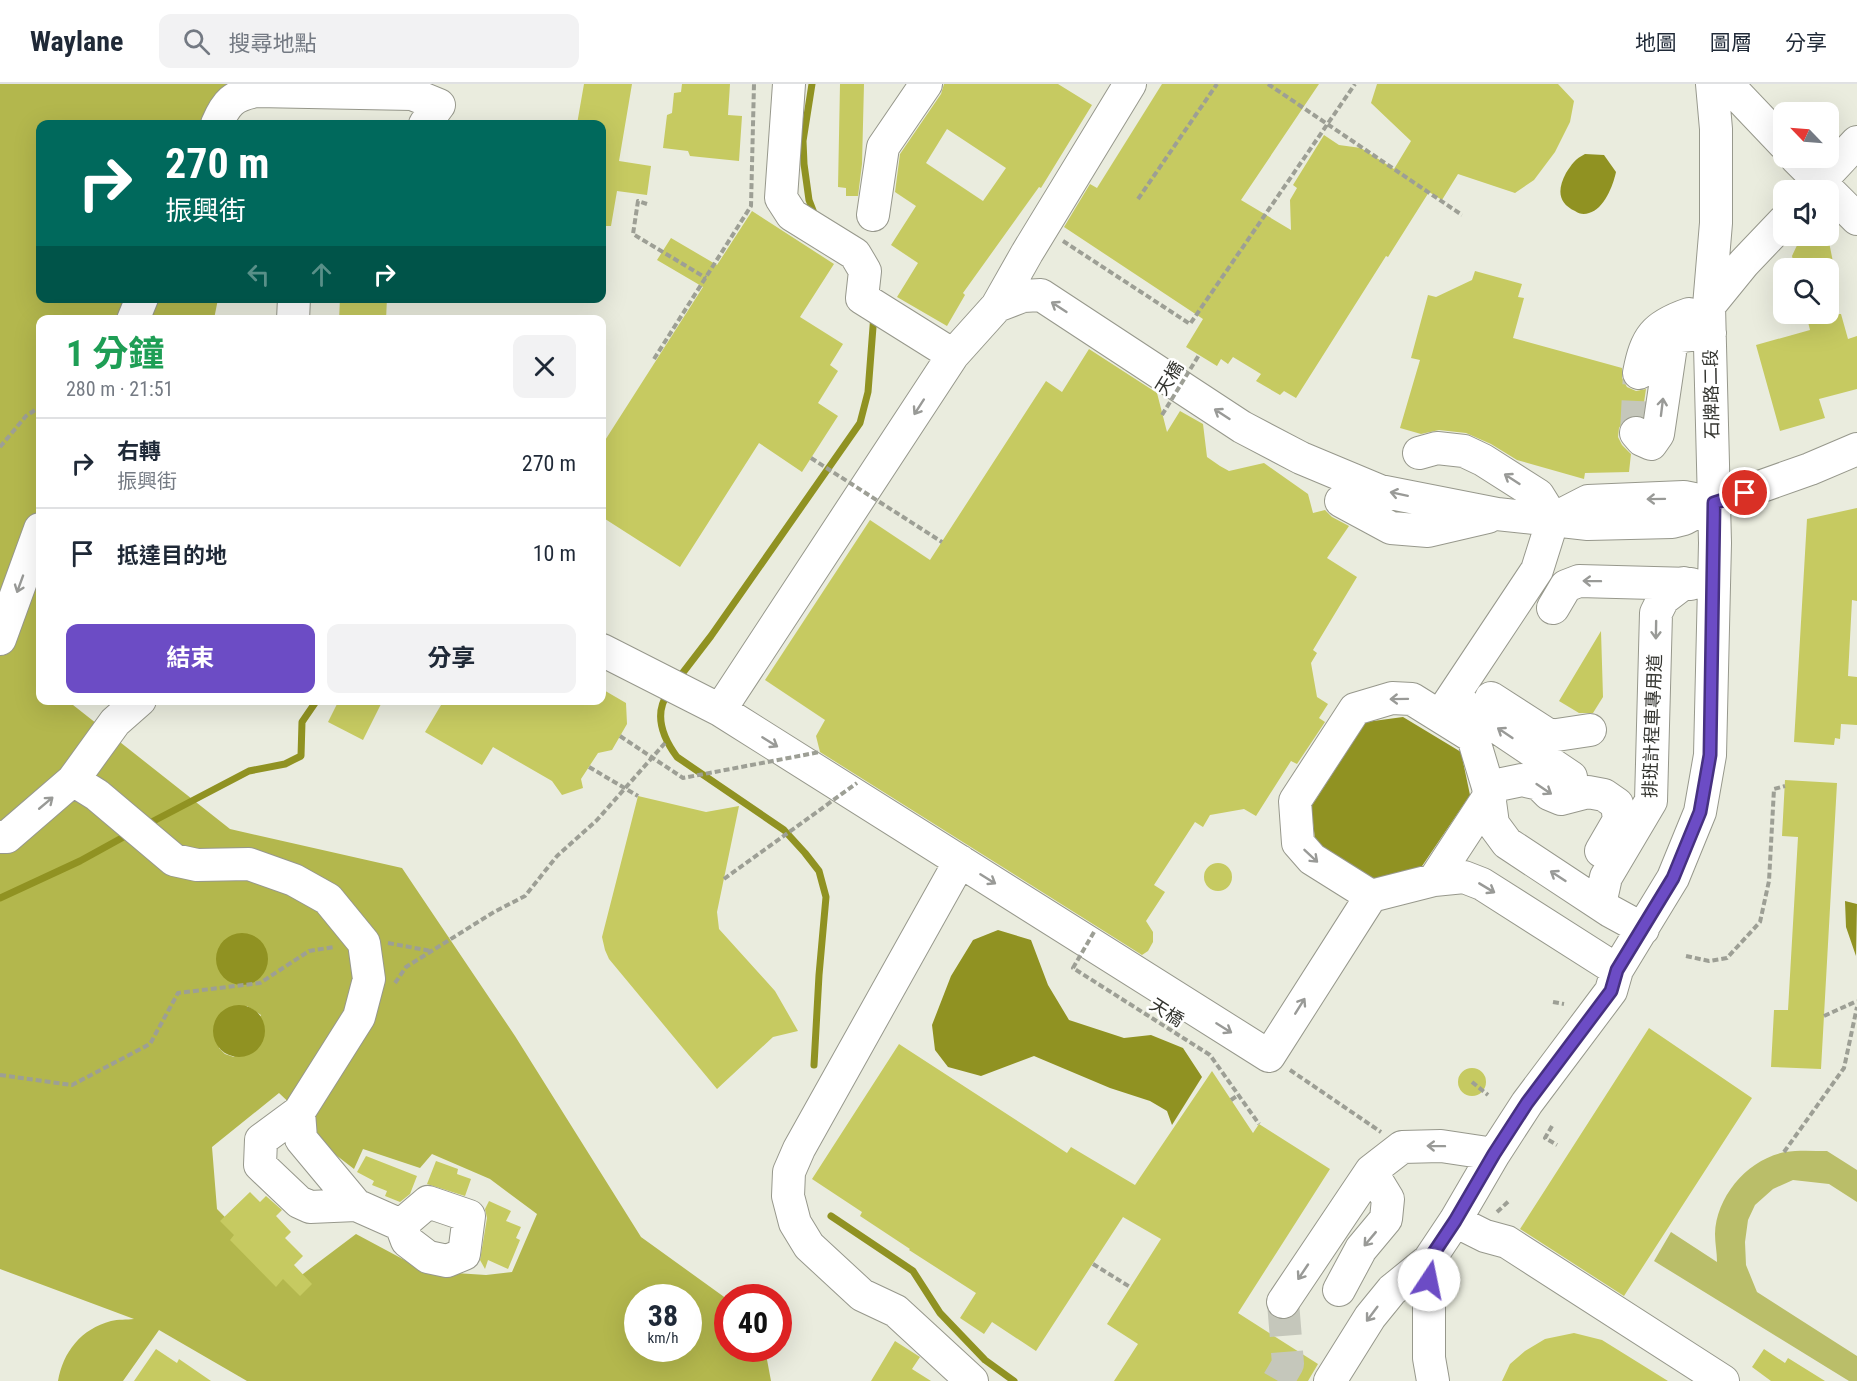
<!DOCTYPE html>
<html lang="zh-TW">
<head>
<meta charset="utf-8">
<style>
	body { margin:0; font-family:"Roboto Condensed","Noto Sans TC",sans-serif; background:#f2f2f3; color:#1f2937; height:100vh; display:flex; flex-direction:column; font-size:22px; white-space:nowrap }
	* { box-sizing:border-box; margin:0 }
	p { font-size:20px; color:#747a83 }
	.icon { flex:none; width:33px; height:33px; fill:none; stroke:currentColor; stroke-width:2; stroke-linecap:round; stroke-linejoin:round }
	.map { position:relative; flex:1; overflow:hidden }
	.details { position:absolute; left:36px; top:231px; width:570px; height:390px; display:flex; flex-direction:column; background:#fff; border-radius:12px; box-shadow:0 6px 24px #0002 }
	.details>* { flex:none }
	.banner { position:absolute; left:36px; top:36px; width:570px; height:183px; border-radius:12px; box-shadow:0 6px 24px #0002; background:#00695c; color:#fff; overflow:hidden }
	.needle { width:39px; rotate:295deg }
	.fabs { position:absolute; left:1773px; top:18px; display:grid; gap:12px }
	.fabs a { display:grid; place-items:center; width:66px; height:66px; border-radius:12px; background:#fff; box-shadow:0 6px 24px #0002; font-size:30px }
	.speed { position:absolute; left:624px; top:1200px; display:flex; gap:12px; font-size:30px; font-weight:700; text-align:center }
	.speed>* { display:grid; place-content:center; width:78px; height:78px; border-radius:50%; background:#fff; box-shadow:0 6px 24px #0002; line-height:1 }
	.speed small { font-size:15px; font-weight:400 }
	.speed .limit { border:9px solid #d22; background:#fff; color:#111 }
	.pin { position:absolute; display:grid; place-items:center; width:51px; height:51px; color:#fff; margin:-26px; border:3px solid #fff; border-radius:50%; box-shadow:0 2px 6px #0007 }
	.me { position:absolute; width:66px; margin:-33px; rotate:11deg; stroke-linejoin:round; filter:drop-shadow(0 0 4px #0008) }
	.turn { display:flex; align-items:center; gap:21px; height:126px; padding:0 30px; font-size:27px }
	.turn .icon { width:78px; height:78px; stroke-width:2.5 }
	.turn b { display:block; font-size:42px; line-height:51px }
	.lanes { display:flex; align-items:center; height:57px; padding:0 30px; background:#0003; justify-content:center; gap:30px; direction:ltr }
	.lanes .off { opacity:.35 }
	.round { display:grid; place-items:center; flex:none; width:63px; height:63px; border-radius:12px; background:#f2f2f3 }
	.summary { display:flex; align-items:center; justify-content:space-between; height:102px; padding:0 30px }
	h1 { font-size:36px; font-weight:700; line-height:45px; color:#1e9e55 }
	.button { display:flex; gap:12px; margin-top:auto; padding:12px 30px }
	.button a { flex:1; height:69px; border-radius:12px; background:#6c4cc5; color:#fff; font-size:24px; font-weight:700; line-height:69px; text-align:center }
	.button a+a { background:#f2f2f3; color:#1f2937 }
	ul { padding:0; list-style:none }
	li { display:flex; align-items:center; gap:18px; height:90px; padding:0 30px; border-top:2px solid #e0e1e3 }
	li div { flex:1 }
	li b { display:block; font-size:22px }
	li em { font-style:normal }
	header { display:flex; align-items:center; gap:36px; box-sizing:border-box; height:84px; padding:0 30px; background:#fff; border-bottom:2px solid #e0e1e3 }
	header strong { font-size:28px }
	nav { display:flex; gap:33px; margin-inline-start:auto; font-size:21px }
	.search { width:420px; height:54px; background:#f2f2f3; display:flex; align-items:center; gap:15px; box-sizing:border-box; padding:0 21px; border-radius:12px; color:#747a83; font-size:22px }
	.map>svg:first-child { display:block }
	.green { fill:#babe69 }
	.forest { fill:#b3b74d; fill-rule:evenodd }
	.water { fill:#909222 }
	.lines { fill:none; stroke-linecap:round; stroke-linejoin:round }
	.stream { stroke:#909222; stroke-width:7 }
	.building { fill:#c6ca61; fill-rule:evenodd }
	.minor-tunnel { stroke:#c5c7bb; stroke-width:32; stroke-dasharray:32 16; stroke-linecap:butt }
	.minor-casing { stroke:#97988c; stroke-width:34 }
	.path { stroke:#9d9f95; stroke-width:4; stroke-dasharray:6 3; stroke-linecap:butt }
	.minor { stroke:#fff; stroke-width:32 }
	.path-bridge { stroke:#9d9f95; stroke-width:4; stroke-dasharray:6 3; stroke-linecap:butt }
	.oneway { stroke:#999a97 }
	.route-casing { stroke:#463180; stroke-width:15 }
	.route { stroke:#6c4cc5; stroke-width:10 }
	.labels { text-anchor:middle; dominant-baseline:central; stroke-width:5; stroke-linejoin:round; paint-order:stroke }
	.street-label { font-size:18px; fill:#33342f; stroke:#fff }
</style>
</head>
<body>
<header>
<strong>Waylane</strong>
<div class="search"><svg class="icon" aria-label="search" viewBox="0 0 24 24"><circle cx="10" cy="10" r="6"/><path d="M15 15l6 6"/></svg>搜尋地點</div>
<nav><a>地圖</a><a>圖層</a><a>分享</a></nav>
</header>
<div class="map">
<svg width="1857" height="1297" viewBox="0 0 1857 1297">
	<rect width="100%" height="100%" fill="#eaecde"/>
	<path class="green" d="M1827,1067L1857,1086V1118L1829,1100L1793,1096L1773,1105L1755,1121L1748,1136L1745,1158L1746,1181L1757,1208L1857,1272V1297H1849L1654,1177L1671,1148L1717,1178C1717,1169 1715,1159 1715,1150C1716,1112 1748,1075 1785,1068C1798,1066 1813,1067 1827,1067Z"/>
	<path class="forest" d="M0,0H235L232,40H40V214L218,215L214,235L40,236V616L68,617L230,745L402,784L515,952L641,1153L727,1215L728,1264L765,1265L771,1297H247L159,1246L123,1297H58C63,1268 81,1245 111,1237C118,1235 127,1236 134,1235L0,1185ZM247,922L261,931L234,973L225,970L219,964ZM279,1009L299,1028L323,1061L354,1085L363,1065L420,1084L432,1070L490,1095L537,1130L512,1188L486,1191L425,1187L356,1150L299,1193L270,1179L217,1125L212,1063ZM638,1214H688V1264H638Z"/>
	<path class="water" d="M1585,70L1604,71L1616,88C1613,102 1604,125 1589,129C1584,131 1579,130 1575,127C1558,119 1557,106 1566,89C1572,80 1575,75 1585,70Z
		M1403,633L1461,668L1470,711L1416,791L1375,800L1316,763L1311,723L1366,638Z
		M1845,817L1857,820L1856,872L1846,843Z
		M998,846L1031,856L1048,901L1069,936L1124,954L1151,951L1183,964L1202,993L1172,1041L1167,1027L1150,1017L1110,1004L1034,972L981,992L948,983L935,966L932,941L951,892L973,856Z
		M216 875a26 26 0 1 1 52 0a26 26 0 1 1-52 0Z
		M213 947a26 26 0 1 1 52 0a26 26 0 1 1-52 0Z"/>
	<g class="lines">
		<path class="stream" d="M812,0L803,57L804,80L809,116L814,129L818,132
			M678,595L711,552L860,339L868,308L874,230
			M668,609C653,631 663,654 677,673L784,746L805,769L819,787L826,813L819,891L814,981
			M144,742L249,687L285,680L301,672L302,638L315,619
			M0,814L80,777L129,750
			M831,1132L913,1187L940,1229L985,1276L1014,1297"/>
	</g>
	<path class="building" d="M584,0H632L619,77L651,82L647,111L617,107L611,142H602V40H577Z
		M682,0H730L728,31L742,32L739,77L690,72L688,67L663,64L667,31L672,29L674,9L681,8Z
		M840,0H864L862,80L858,112H846V104L838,103Z
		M944,0H1058L1092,21L1041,104L1039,103L963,209L965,211L947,242L897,213L918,179L891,161L916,122L895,108L900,70L941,10ZM947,45L1006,84L983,117L926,79Z
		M1162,0H1319L1241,116L1291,146L1290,116L1297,104L1293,101L1324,51L1339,61L1361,64L1394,85L1411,57L1371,19L1377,0H1558L1574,17L1570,38L1555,68L1534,96L1515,109L1458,90L1442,116L1429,108L1388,173L1386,172L1296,314L1284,307L1280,311L1256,297L1261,290L1233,273L1228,280L1221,275L1217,282L1186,263L1203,235L1064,143L1090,100L1097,104Z
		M752,127L834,180L800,233L843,260L830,281L838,287L818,319L838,332L802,388L759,359L680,483L602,433V361L703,203L657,176L671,154L717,181Z
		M1813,152L1829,158L1833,178L1829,184H1795L1792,172L1799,157Z
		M1475,187L1522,200L1518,213L1524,214L1513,254L1622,284V294L1627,303L1636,307L1646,305L1642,332L1633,331L1625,335L1619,344L1618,353L1622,361L1631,370L1629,388L1585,389L1584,395L1517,376L1491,360L1466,349L1439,346L1421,350L1400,344L1420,276L1411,274L1428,211L1436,213L1472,196Z
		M340,214H387L386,236H339Z
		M1806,230H1841L1848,255L1857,252V305L1819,315L1825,334L1780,347L1756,261L1810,246Z
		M1089,265L1157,309L1167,348L1180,327L1203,340L1207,373L1220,382L1229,387L1264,379L1308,410L1313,429L1325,426L1332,433L1349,442L1327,474L1357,493L1313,566L1317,569L1311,579L1317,613L1328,620L1319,634L1325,638L1297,680L1291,677L1256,732L1244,725L1210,731L1203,743L1195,738L1154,801L1165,808L1146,837L1153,848V858L1148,867L1142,871L820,668L816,652L825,636L765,596L870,436L930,476L1046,297L1062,308Z
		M1857,424V517L1852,516L1848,592L1857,593V641L1841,640L1840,655L1835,654L1834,661L1794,658L1807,435Z
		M1601,547L1603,613L1593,629H1579L1559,617Z
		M602,605L626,619L627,640L612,666L598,669L581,695L583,704L562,711L552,697L493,663L482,681L425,648L444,616H602Z
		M339,616H383L363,656L328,638Z
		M1785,696L1837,699L1821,985L1771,983L1774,926H1788L1798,753L1782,752Z
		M638,712L706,728L739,722L717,828L719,845L775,907L798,947L773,953L717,1005L609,875L605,866L602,853Z
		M1204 793a14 14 0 1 1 28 0a14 14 0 1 1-28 0Z
		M1649,944L1752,1014L1624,1212L1520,1145Z
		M899,960L1067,1069L1071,1063L1135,1101L1212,987L1253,1049L1259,1040L1330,1085L1238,1229L1318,1280L1308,1297H1114L1138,1260L1107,1240L1161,1155L1123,1133L1036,1267L992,1238L984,1250L960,1234L976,1209L909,1166L910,1165L860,1132L862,1128L812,1095Z
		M1458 998a14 14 0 1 1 28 0a14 14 0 1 1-28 0Z
		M366,1072L417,1092L410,1110L400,1118L385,1112L387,1107L372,1101L374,1097L357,1088Z
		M436,1077L458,1085L457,1090L471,1095L465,1112L427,1100Z
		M250,1108L260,1118L266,1112L282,1126L276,1132L291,1148L285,1154L303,1172L294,1181L312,1200L300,1212L283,1195L276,1203L230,1156L234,1151L220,1137Z
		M489,1117L511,1127L506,1137L521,1143L516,1154L520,1156L508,1185L488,1176L485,1185L480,1176L487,1134L485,1125Z
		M1574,1249L1602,1256L1668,1297H1502L1510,1280L1525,1267L1545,1255Z
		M895,1257L920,1273L912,1285L931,1297H871Z
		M156,1265L177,1279L179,1275L211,1297H134Z
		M1764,1265L1785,1279L1788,1274L1825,1297H1771L1752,1283Z"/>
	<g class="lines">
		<path class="minor-tunnel" d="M1636,349L1639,289
			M1278,1297L1288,1280L1283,1218"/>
		<g class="minor-casing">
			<path id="minor" d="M789,0L781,114L792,131L855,170L865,187L862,214L953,271
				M1727,0L1784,60
				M217,40C226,19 233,11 257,7L412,10L439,21L425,40
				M1796,74L1857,135
				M1812,106L1857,58
				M873,131L883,63L926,0
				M997,222L1027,169L1130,0
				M1709,222L1744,179L1784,137
				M133,236L142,214
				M293,236L294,214
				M1639,289C1646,253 1654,242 1689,230
				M1636,349L1642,356L1651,360L1658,350L1671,262L1680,252L1710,249
				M1419,369L1437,364L1464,367L1483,376L1538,411L1553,435
				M1341,417L1391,444L1428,447L1488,433
				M1553,524L1566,502L1579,497L1691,500
				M0,555L40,445
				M602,566L720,626L1269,972L1371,812L1434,796L1464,793L1482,800L1617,886
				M1491,614L1550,652L1590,646
				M1455,615L1571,693
				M720,626L953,271L997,222L1023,212L1041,211L1242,343L1301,374L1380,407L1497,430L1588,440L1672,438L1684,435L1714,419L1810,385L1857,365
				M1440,632L1537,486L1553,435L1588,417L1684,413L1714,419
				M73,696L97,711L174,776L197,781L249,780L294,796L328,815L364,859L369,895L359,933L299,1028L261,1056L260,1081L299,1118L310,1123L356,1121
				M1488,703L1522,696L1539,700L1549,710L1561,715L1588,708L1604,711L1617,720L1619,736L1601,767
				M0,753H7L73,696L115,638L140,616
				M960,777L799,1065L789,1088L788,1112L795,1139L809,1162L862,1211L896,1227L972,1297
				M1434,796L1489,712
				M1371,812L1312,775L1298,759L1295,717L1355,625L1392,614L1412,615L1473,653L1488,703L1493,740L1507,759L1610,827L1643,845
				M1600,820L1606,793L1651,717L1656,529L1663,515L1684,499
				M299,1028L301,1055L356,1121L401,1141L428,1118L469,1132L464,1170L447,1177L428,1173L407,1157L401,1141
				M1455,1137L1485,1152L1507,1158L1723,1297
				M1339,1206L1361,1165L1386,1135L1388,1115L1371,1087
				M1283,1218L1371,1087L1402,1063L1441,1062L1494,1070
				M1330,1297L1370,1233L1392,1206L1429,1176
				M1433,1297L1429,1274V1176L1455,1137L1494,1070L1527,1019L1611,907L1617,886L1673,794L1700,728L1710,671L1715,459L1709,222L1716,139V45L1712,0"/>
		</g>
		<path class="path" d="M1268,0L1462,131
			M1138,115L1217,0
			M647,120L638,117L633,150L706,194
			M1063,157L1190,240L1355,0
			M654,275L751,122L754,0
			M0,363L26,332L40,323
			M388,859L431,867
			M1686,872L1709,877L1727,874L1760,838L1769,797L1774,705L1785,702
			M395,899L406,883L494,828L525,812L557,772L597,736L665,659
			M1553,918L1564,920
			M1824,932L1857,917
			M1290,986L1381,1048
			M0,991L72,1001L150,960L178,909L260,899L309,867L334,863
			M1472,998L1488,1011
			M1231,1016L1238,1011
			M1552,1042L1545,1054L1557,1061
			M1784,1068L1844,984L1857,923
			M1497,1128L1510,1116
			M1093,1180L1130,1203"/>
		<use href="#minor" class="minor"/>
		<path class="path-bridge" d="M1162,331L1199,271
			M811,374L942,458
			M620,652L683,694L820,668
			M589,683L638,712
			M724,795L857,699
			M1094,848L1073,884L1210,971L1259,1040"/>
	</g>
	<defs><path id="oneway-shaft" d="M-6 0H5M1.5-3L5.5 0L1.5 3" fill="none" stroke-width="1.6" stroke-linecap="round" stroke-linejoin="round" transform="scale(1.5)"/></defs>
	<g class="oneway">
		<use href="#oneway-shaft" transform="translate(1059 223) rotate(-147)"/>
		<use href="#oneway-shaft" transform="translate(919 323) rotate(123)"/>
		<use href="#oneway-shaft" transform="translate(1662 323) rotate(-83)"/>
		<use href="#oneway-shaft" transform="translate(1222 330) rotate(-147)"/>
		<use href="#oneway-shaft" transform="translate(1512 395) rotate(-147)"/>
		<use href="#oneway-shaft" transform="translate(1399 410) rotate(-168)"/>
		<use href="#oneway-shaft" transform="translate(1656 415) rotate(179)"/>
		<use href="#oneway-shaft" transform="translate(1592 497) rotate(-179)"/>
		<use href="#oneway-shaft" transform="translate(20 500) rotate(110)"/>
		<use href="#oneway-shaft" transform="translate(1656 546) rotate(91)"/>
		<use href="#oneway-shaft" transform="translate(1399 615) rotate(179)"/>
		<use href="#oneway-shaft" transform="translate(1505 649) rotate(-146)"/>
		<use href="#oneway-shaft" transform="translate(770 658) rotate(32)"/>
		<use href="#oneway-shaft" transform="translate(1544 705) rotate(34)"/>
		<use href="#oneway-shaft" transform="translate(46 719) rotate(-40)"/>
		<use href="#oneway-shaft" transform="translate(1311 772) rotate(43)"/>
		<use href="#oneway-shaft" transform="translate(1558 792) rotate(-147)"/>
		<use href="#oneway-shaft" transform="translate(988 795) rotate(32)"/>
		<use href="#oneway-shaft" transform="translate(1487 804) rotate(31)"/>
		<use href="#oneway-shaft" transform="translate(1300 922) rotate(-58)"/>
		<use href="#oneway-shaft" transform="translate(1224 944) rotate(32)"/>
		<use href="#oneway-shaft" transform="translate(1436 1062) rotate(-179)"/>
		<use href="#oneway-shaft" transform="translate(1370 1155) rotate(130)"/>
		<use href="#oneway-shaft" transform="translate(1303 1188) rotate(124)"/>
		<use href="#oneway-shaft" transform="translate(1372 1230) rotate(127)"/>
	</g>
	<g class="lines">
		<g class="route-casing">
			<path id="route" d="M1429,1196V1176L1455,1137L1494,1070L1527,1019L1611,907L1617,886L1673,794L1700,728L1710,671L1714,419L1745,409"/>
		</g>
		<use href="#route" class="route"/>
	</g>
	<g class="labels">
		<g class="street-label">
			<text transform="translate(1169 294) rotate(-58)">天橋</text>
			<text transform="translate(1711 310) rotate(-91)">石牌路二段</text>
			<text transform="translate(1652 642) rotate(-88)">排班計程車專用道</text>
			<text transform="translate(1167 928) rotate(33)">天橋</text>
		</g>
	</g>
</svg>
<div class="fabs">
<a><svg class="needle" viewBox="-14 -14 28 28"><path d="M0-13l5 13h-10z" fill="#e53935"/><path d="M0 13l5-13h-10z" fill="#747a83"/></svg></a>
<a><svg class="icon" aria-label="sound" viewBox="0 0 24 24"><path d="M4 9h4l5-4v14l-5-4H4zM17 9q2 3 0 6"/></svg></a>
<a><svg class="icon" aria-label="search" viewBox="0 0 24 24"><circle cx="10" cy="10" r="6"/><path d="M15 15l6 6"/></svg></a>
</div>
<div class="speed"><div>38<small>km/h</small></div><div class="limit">40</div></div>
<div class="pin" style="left:1745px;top:409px;background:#d93025"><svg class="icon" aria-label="arrive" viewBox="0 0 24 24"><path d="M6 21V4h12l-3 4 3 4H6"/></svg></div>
<svg class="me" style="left:1429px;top:1196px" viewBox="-20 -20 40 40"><circle r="19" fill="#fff"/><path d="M0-13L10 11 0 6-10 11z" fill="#6c4cc5"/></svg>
<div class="banner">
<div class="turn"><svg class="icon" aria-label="right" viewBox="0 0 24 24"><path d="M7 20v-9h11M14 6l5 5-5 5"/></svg><div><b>270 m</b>振興街</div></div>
<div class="lanes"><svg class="icon off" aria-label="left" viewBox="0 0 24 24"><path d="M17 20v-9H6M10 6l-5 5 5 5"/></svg><svg class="icon off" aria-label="ahead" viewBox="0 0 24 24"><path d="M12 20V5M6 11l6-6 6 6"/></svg><svg class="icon" aria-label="right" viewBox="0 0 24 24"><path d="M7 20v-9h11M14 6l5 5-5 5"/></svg></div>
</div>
<section class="details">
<div class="summary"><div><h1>1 分鐘</h1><p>280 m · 21:51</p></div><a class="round"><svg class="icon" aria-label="close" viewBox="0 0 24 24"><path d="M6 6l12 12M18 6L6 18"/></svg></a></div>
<ul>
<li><svg class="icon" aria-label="right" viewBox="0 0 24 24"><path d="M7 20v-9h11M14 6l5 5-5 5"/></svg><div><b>右轉</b><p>振興街</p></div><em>270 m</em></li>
<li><svg class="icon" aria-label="arrive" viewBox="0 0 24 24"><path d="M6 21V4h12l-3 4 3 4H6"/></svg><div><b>抵達目的地</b></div><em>10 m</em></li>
</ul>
<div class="button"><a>結束</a><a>分享</a></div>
</section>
</div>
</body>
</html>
